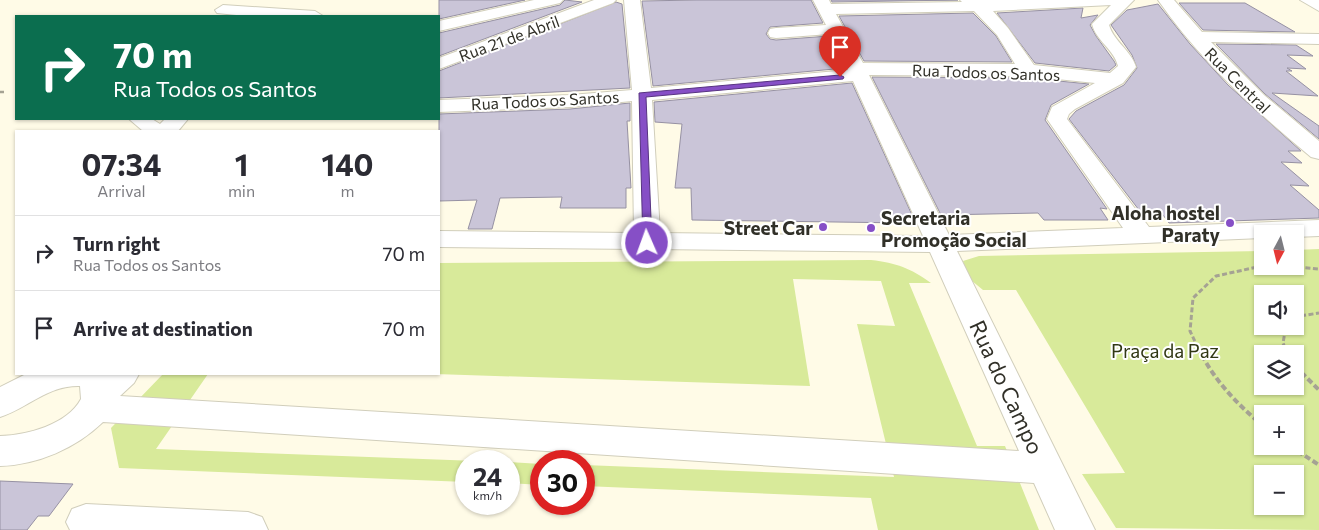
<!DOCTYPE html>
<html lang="en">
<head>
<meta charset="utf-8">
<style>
	body { margin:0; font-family:Commissioner,sans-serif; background:#f7f7f7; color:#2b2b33; height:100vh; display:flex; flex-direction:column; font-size:19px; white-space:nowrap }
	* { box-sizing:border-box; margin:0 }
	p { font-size:16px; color:#7c7c81 }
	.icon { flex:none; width:28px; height:28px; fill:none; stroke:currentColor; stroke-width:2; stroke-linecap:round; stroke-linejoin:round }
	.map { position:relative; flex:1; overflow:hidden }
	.side { position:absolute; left:15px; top:130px; width:425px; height:245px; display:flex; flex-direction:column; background:#fff; border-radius:0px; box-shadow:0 1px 4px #0004 }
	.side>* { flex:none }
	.banner { position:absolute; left:15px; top:15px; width:425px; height:105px; border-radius:0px; box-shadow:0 1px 4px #0004; background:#0b6e4f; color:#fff; overflow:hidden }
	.needle { width:32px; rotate:187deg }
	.controls { position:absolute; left:1254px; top:225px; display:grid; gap:10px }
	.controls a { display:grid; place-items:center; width:50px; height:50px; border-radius:0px; background:#fff; box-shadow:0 1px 4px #0004; font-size:25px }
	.speed { position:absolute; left:455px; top:450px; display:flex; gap:10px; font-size:25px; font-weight:700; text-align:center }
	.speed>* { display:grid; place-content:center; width:65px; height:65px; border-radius:50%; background:#fff; box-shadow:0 1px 4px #0004; line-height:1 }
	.speed small { font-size:12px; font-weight:400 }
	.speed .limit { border:8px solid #d22; background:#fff; color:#111 }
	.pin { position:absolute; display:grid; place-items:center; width:42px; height:42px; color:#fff; margin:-51px -21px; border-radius:50% 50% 50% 0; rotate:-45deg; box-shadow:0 0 5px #0007 }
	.pin .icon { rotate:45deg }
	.me { position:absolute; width:55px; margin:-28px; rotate:358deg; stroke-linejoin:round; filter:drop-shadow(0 0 4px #0008) }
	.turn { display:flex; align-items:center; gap:18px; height:105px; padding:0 15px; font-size:22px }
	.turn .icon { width:65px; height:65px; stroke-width:2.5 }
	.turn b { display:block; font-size:35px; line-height:42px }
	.eta { display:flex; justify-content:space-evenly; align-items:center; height:85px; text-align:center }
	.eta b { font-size:30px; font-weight:700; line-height:35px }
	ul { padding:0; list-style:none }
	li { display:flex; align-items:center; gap:15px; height:75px; padding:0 15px; border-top:1px solid #e1e1e2 }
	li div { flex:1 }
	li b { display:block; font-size:19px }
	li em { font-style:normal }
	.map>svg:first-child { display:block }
	.green { fill:#d8ea9a; fill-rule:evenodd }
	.building { fill:#cac5d8; stroke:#9691a3 }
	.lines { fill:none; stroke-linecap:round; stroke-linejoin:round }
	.minor-casing { stroke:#d1cebb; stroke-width:2 }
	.path-far2 { stroke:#a5a293; stroke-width:2.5; stroke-dasharray:4 2; stroke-linecap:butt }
	.path-far1 { stroke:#a5a293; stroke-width:3; stroke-dasharray:5 2.5; stroke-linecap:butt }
	.path { stroke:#a5a293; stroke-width:4; stroke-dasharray:6 3; stroke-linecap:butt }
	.minor { fill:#fff; fill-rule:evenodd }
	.route { fill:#864fc6; stroke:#573381 }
	.poi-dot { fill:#864fc6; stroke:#fff; stroke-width:2 }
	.labels { text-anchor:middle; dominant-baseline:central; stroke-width:4; stroke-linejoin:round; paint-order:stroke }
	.far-street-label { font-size:16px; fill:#313028; stroke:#fff }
	.poi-label { font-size:19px; font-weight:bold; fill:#313028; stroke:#fff; text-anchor:end }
	.park-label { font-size:19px; fill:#313814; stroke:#fff }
	.near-street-label { font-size:22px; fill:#313028; stroke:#fff }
</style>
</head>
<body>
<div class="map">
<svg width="1319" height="530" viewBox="0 0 1319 530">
	<rect width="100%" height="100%" fill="#fffbe7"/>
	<path class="green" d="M1319,249V530L1116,528L1082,474L1125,473L1016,290H983L966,276L963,261L979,256L1262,251V266H1295V250ZM1262,294H1295V326H1262ZM1262,354H1295V386H1262ZM1262,414H1295V446H1262ZM1262,474H1295V506H1262Z
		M871,260C897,263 910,268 931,283H909L977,446H1005L1039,530H878L871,498L584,486V465L894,477L857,324L895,326L881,281L793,279L810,386L435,374H439V263Z
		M163,374H208L156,449L477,461H466V482L119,468L111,428Z
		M509,462L541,464V485L509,483Z"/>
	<path class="building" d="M439,0H525L439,19Z
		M565,0L582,2L439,56V33L560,5Z
		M696,0H811L823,23L770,27L766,34L770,39L776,40L829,36L845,68L653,86L642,1Z
		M831,0H958L832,2Z
		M616,2L622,4L630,88L439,98V71Z
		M1179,3H1245L1295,32L1203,30Z
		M1158,4L1190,44L1228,85L1301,151H1288L1302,163L1281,162L1309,186L1290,185L1319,210V218L1169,223L1160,211L1139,210L1069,119L1076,111L1124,85L1137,68L1132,55L1111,25L1127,10Z
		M1083,8L1081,18L1098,15L1090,25L1096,36L1114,61L1116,65L1109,71L1035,63L997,13Z
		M973,13L996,36L1012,62L864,61L839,16Z
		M1216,44L1296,45L1313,56L1287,55L1306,69L1287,68L1292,71H1286L1318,96L1272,93L1319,126V139L1265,94Z
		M872,77L1028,78L1089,84L1051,105L1045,120L1107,209L1100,208L1108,220H1044L1038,213L941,215Z
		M852,83L912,215L903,216L907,223L692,220L691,188H675L682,124L655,122L654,102Z
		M630,103V121H627L631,188H626V208H560L562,197L500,198L492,229H468L477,200L439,201V114L570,109Z
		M0,481L73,484L49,516H38L27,530H0Z"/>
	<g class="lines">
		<g class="minor-casing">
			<path id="minor" d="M534,0H563L560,3L439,31V21Z
				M594,0H616L613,3L439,69V58Z
				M624,0H640L651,88L848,70L830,34L776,38L770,37L768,33L770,29L776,28L826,25L813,0H829L831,4L962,2L960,0H1134L1109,25C1114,42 1131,50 1136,67L1123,83L1075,109L1069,114L1067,119L1149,227L1319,220V236L1295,237V234H1262V238L957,251L1095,530H1055L1034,483L103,422C76,448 38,465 0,466V436C27,435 67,425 81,399L80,386C48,385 28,408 0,417V387L26,374H139L134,383L120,396L1019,451L930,252L654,249L647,251L639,249L439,247V231L634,233L632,101L570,107L439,112V100L570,95L632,90ZM1111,5L1092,24C1096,41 1114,49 1118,66L1110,73L1034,65L1008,28L993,11ZM974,11L997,35L1015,64L863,63L836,14ZM869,75L1028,76L1095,83L1052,107L1047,119L1123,228L949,235ZM853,81L923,236L660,233L652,100Z
				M1158,0H1174L1202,32L1319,34V44L1211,42L1264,95L1319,141V159L1311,157C1255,111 1199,59 1158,0Z
				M1300,0H1319V11Z
				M223,5L315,11L323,16H246L217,13L215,10Z
				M129,119H152L160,124L165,119H188L178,131H143Z
				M86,504L248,512L262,517L268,530H70L66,522L72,509Z"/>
		</g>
		<path class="path-far2" d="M0,92H4"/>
		<path class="path-far1" d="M1283,266L1319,269
			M1295,320L1300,316L1319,313
			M1198,348L1190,331L1193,298L1216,276L1262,266
			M1285,348L1283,343L1286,326"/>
		<path class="path" d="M1198,347C1212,378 1236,403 1262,425
			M1285,347L1288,354
			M1295,366L1319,390
			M1290,446L1319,465"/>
		<use href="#minor" class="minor"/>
	</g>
	<path class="route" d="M840,75L844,77L843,79L646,97L652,243L650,245H643L639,93Z"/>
	<g class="poi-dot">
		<circle cx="1230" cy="223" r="5"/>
		<circle cx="823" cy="227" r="5"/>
		<circle cx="871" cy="228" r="5"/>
	</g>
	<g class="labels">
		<g class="far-street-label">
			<text transform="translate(509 38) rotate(-20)">Rua 21 de Abril</text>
			<text transform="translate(986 72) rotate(2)">Rua Todos os Santos</text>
			<text transform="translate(1238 80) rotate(45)">Rua Central</text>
			<text transform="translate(545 100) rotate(-3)">Rua Todos os Santos</text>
		</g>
		<g class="poi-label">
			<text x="1220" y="212">Aloha hostel<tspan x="1220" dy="22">Paraty</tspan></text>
			<text x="881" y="217" text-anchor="start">Secretaria<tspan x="881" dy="22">Promoção Social</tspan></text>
			<text x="813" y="227">Street Car</text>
		</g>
		<g class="park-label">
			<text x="1165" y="350">Praça da Paz</text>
		</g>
		<g class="near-street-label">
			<text transform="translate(1007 387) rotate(65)">Rua do Campo</text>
		</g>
	</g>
</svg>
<div class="controls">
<a><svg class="needle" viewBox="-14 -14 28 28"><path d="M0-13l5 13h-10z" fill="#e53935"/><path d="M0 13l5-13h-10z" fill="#7c7c81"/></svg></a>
<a><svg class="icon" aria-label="sound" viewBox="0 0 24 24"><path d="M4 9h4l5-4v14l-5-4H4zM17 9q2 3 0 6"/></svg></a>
<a><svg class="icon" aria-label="layers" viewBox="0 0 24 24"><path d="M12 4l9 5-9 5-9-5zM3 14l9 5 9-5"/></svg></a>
<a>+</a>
<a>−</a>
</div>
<div class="speed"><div>24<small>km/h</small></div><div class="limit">30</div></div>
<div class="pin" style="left:840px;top:77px;background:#d93025"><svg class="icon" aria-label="arrive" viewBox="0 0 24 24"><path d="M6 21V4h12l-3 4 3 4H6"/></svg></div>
<svg class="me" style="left:647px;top:243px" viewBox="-20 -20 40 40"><circle r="17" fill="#864fc6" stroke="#fff" stroke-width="3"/><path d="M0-11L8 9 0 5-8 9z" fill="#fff"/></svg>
<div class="banner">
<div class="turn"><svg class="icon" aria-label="right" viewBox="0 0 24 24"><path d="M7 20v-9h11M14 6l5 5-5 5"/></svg><div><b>70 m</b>Rua Todos os Santos</div></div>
</div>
<section class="side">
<div class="eta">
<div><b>07:34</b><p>Arrival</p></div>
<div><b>1</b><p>min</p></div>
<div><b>140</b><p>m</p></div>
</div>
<ul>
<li><svg class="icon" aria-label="right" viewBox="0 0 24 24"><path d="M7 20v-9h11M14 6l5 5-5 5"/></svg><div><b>Turn right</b><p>Rua Todos os Santos</p></div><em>70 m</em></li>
<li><svg class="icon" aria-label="arrive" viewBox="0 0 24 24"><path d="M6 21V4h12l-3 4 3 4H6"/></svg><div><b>Arrive at destination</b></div><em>70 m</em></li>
</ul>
</section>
</div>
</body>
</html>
